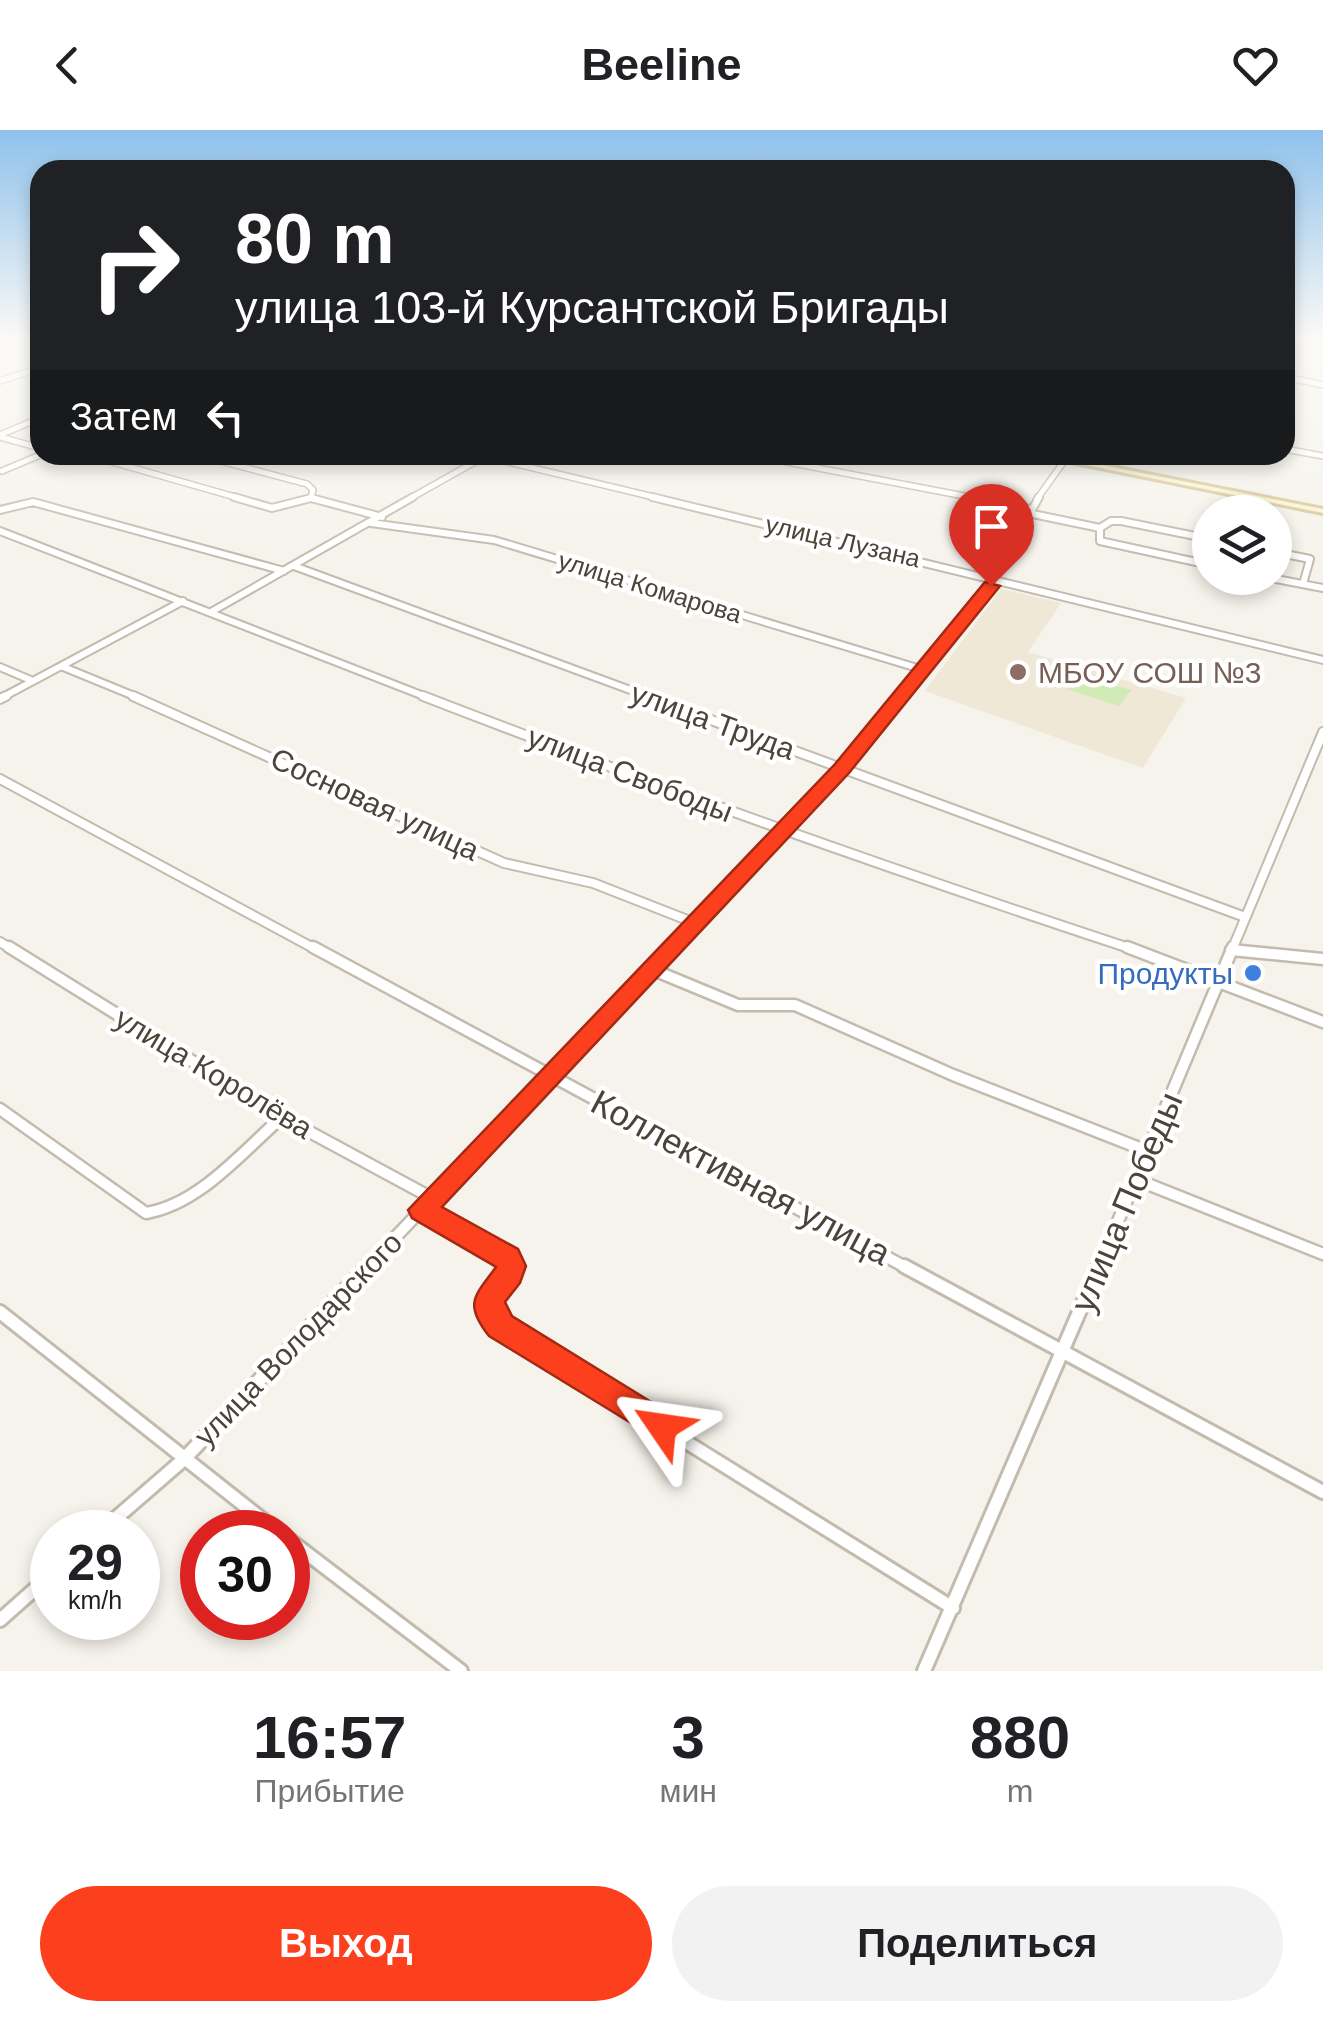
<!DOCTYPE html>
<html lang="ru">
<head>
<meta charset="utf-8">
<style>
	body { margin:0; font-family:Arial,sans-serif; background:#f2f2f2; color:#202124; height:100vh; display:flex; flex-direction:column; font-size:38px; white-space:nowrap }
	* { box-sizing:border-box; margin:0 }
	p { font-size:32px; color:#757577 }
	.icon { flex:none; width:55px; height:55px; fill:none; stroke:currentColor; stroke-width:2; stroke-linecap:round; stroke-linejoin:round }
	.map { position:relative; height:1541px; overflow:hidden }
	.drawer { display:flex; flex-direction:column; background:#fff; flex:1 }
	.drawer>* { flex:none }
	.top-card { position:absolute; left:30px; top:30px; width:1265px; height:305px; border-radius:30px; box-shadow:0 5px 15px #0003; background:#202124; color:#fff; overflow:hidden }
	.controls { position:absolute; left:1192px; top:365px; display:grid; gap:20px }
	.controls a { display:grid; place-items:center; width:100px; height:100px; border-radius:50%; background:#fff; box-shadow:0 5px 15px #0003; font-size:50px }
	.speed { position:absolute; left:30px; top:1380px; display:flex; gap:20px; font-size:50px; font-weight:700; text-align:center }
	.speed>* { display:grid; place-content:center; width:130px; height:130px; border-radius:50%; background:#fff; box-shadow:0 5px 15px #0003; line-height:1 }
	.speed small { font-size:25px; font-weight:400 }
	.speed .limit { border:15px solid #d22; background:#fff; color:#111 }
	.pin { position:absolute; display:grid; place-items:center; width:85px; height:85px; color:#fff; margin:-102px -42px; border-radius:50% 50% 50% 0; rotate:-45deg; box-shadow:0 0 10px #0007 }
	.pin .icon { rotate:45deg }
	.me { position:absolute; width:110px; margin:-55px; rotate:302deg; stroke-linejoin:round; filter:drop-shadow(0 0 8px #0008) }
	.turn { display:flex; align-items:center; gap:35px; height:210px; padding:0 40px; font-size:45px }
	.turn .icon { width:130px; height:130px; stroke-width:2.5 }
	.turn b { display:block; font-size:70px; line-height:85px }
	.then { display:flex; align-items:center; height:95px; padding:0 40px; background:#0003; gap:20px; font-size:38px }
	.eta { display:flex; justify-content:space-evenly; align-items:center; height:170px; text-align:center }
	.eta b { font-size:60px; font-weight:800; line-height:70px }
	.action { display:flex; gap:20px; margin-top:auto; padding:20px 40px }
	.action a { flex:1; height:115px; border-radius:60px; background:#fc3f1d; color:#fff; font-size:40px; font-weight:800; line-height:115px; text-align:center }
	.action a+a { background:#f2f2f2; color:#202124 }
	header { display:flex; justify-content:space-between; align-items:center; height:130px; padding:0 40px; background:#fff; font-size:45px; font-weight:800 }
	.map>svg:first-child { display:block }
	.education { fill:#efe8d6 }
	.green { fill:#d2eab5 }
	.lines { fill:none; stroke-linecap:round; stroke-linejoin:round }
	.minor-far4-casing { stroke:#c2bbae; stroke-width:8 }
	.minor-far3-casing { stroke:#c2bbae; stroke-width:10 }
	.minor-far2-casing { stroke:#c2bbae; stroke-width:12 }
	.minor-far1-casing { stroke:#c2bbae; stroke-width:15 }
	.minor-casing { stroke:#c2bbae; stroke-width:18 }
	.secondary-casing { stroke:#d6c79b; stroke-width:6 }
	.minor-far4 { stroke:#fff; stroke-width:5 }
	.minor-far3 { stroke:#fff; stroke-width:6 }
	.minor-far2 { stroke:#fff; stroke-width:8 }
	.minor-far1 { stroke:#fff; stroke-width:10 }
	.minor { stroke:#fff; stroke-width:12 }
	.secondary { fill:#fff3cd; fill-rule:evenodd }
	.route { fill:#fc3f1d; stroke:#a42913; stroke-width:2.5 }
	.education-dot { fill:#8d6e63; stroke:#fff; stroke-width:4 }
	.shop-dot { fill:#3f7fe0; stroke:#fff; stroke-width:4 }
	.labels { text-anchor:middle; dominant-baseline:central; stroke-width:9; stroke-linejoin:round; paint-order:stroke }
	.far-street-label { font-size:25px; fill:#4b4439; stroke:#fff }
	.education-label { font-size:30px; fill:#785e54; stroke:#fff; text-anchor:start }
	.street-label { font-size:30px; fill:#4b4439; stroke:#fff }
	.shop-label { font-size:30px; fill:#366cbe; stroke:#fff; text-anchor:end }
	.near-street-label { font-size:35px; fill:#4b4439; stroke:#fff }
</style>
</head>
<body>
<header><svg class="icon" aria-label="back" viewBox="0 0 24 24"><path d="M15 5l-7 7 7 7"/></svg>Beeline<svg class="icon" aria-label="heart" viewBox="0 0 24 24"><path d="M12 20l-8-8c-3-5 5-10 8-4 3-6 11-1 8 4z"/></svg></header>
<div class="map">
<svg width="1323" height="1541" viewBox="0 0 1323 1541">
	<rect width="100%" height="100%" fill="#f6f3ec"/>
	<path class="education" d="M1001,459L1061,473L1028,522L1186,568L1143,638L925,561Z"/>
	<path class="green" d="M1080,545L1131,560L1119,576L1067,559Z"/>
	<g class="lines">
		<g class="minor-far4-casing">
			<path id="minor-far4" d="M1285,215L1323,212
				M1285,247L1323,255
				M0,251L40,238
				M0,305L40,288
				M0,307L40,318
				M1285,319L1323,326
				M88,325L242,369
				M198,325L307,354L313,360L311,368
				M479,325L662,369
				M750,325L980,369
				M2,341L40,325
				M311,368L316,369
				M307,369L311,368
				M409,369L487,325
				M1037,369L1065,330L1062,325"/>
		</g>
		<g class="minor-far3-casing">
			<path id="minor-far3" d="M234,367L272,378L311,368
				M652,367L1323,530
				M967,367L1030,379
				M311,368L382,387
				M0,380L33,372L284,441
				M1028,383L1100,398V411L1210,435
				M371,393L494,410L924,540
				M1100,398L1111,391H1121L1210,409
				M0,401L429,568
				M1275,422L1310,429L1303,454
				M294,436L652,568
				M1271,448L1323,458
				M211,482L413,367
				M61,536L139,568
				M0,537L33,551
				M1,568L183,471
				M901,568L984,468L1039,367"/>
		</g>
		<g class="minor-far2-casing">
			<path id="minor-far2" d="M133,566L504,733L593,753L695,793
				M423,566C658,657 895,741 1135,820
				M646,566L1245,787
				M0,569L6,566
				M0,649L317,820
				M0,812L13,820
				M669,820L842,639L903,566
				M1232,820L1323,602"/>
		</g>
		<g class="minor-far1-casing">
			<path id="minor-far1" d="M9,817L282,987L432,1068
				M313,817L909,1139
				M1127,817L1323,892
				M1231,820L1323,829
				M651,839L738,875H795L953,945L1147,1021
				M0,979L146,1083C200,1074 243,1021 282,987
				M1135,1049L1323,1124
				M422,1080L507,1128L509,1139
				M365,1139L672,817
				M1098,1139L1233,817"/>
		</g>
		<g class="minor-casing">
			<path id="minor" d="M511,1136L489,1168V1183L500,1196L953,1478
				M904,1136L1323,1362
				M0,1182L278,1402
				M100,1402L183,1330L368,1136
				M288,1409L461,1541
				M0,1490L52,1444
				M924,1541L1099,1136"/>
		</g>
		<g class="secondary-casing">
			<path id="secondary" d="M1036,325H1052L1323,379V383Z"/>
		</g>
		<use href="#minor-far4" class="minor-far4"/>
		<use href="#minor-far3" class="minor-far3"/>
		<use href="#minor-far2" class="minor-far2"/>
		<use href="#minor-far1" class="minor-far1"/>
		<use href="#minor" class="minor"/>
		<use href="#secondary" class="secondary"/>
	</g>
	<linearGradient id="sky" x2="0" y2="1"><stop stop-color="#8fc1ec"/><stop offset="0.49" stop-color="#fbfaf6"/><stop offset="1" stop-color="#fbfaf6" stop-opacity="0"/></linearGradient>
	<rect width="1323" height="427" fill="url(#sky)"/>
	<path class="route" d="M985,452L1000,456L849,643L442,1077L518,1119L526,1136L520,1153L505,1172L512,1186L674,1286L679,1297L674,1308L662,1312L489,1206C463,1173 475,1166 496,1137L412,1088L408,1080L835,634Z"/>
	<circle class="education-dot" cx="1018" cy="542" r="10"/>
	<circle class="shop-dot" cx="1253" cy="843" r="10"/>
	<g class="labels">
		<g class="far-street-label">
			<text transform="translate(843 411) rotate(13)">улица Лузана</text>
			<text transform="translate(650 457) rotate(17)">улица Комарова</text>
		</g>
		<g class="education-label">
			<text x="1038" y="542">МБОУ СОШ №3</text>
		</g>
		<g class="street-label">
			<text transform="translate(713 591) rotate(20)">улица Труда</text>
			<text transform="translate(630 644) rotate(21)">улица Свободы</text>
			<text transform="translate(375 674) rotate(25)">Сосновая улица</text>
			<text transform="translate(214 943) rotate(31)">улица Королёва</text>
			<text transform="translate(298 1209) rotate(-46)">улица Володарского</text>
		</g>
		<g class="shop-label">
			<text x="1233" y="843">Продукты</text>
		</g>
		<g class="near-street-label">
			<text transform="translate(741 1047) rotate(28)">Коллективная улица</text>
			<text transform="translate(1126 1072) rotate(-67)">улица Победы</text>
		</g>
	</g>
</svg>
<div class="controls">
<a><svg class="icon" aria-label="layers" viewBox="0 0 24 24"><path d="M12 4l9 5-9 5-9-5zM3 14l9 5 9-5"/></svg></a>
</div>
<div class="speed"><div>29<small>km/h</small></div><div class="limit">30</div></div>
<div class="pin" style="left:991px;top:456px;background:#d93025"><svg class="icon" aria-label="arrive" viewBox="0 0 24 24"><path d="M6 21V4h12l-3 4 3 4H6"/></svg></div>
<svg class="me" style="left:662px;top:1297px" viewBox="-20 -20 40 40"><path d="M0-17L14 15 0 8-14 15z" fill="#fc3f1d" stroke="#fff" stroke-width="4"/></svg>
<div class="top-card">
<div class="turn"><svg class="icon" aria-label="right" viewBox="0 0 24 24"><path d="M7 20v-9h11M14 6l5 5-5 5"/></svg><div><b>80 m</b>улица 103-й Курсантской Бригады</div></div>
<div class="then">Затем<svg class="icon" aria-label="left" viewBox="0 0 24 24"><path d="M17 20v-9H6M10 6l-5 5 5 5"/></svg></div>
</div>
</div>
<section class="drawer">
<div class="eta">
<div><b>16:57</b><p>Прибытие</p></div>
<div><b>3</b><p>мин</p></div>
<div><b>880</b><p>m</p></div>
</div>
<div class="action"><a>Выход</a><a>Поделиться</a></div>
</section>
</body>
</html>
